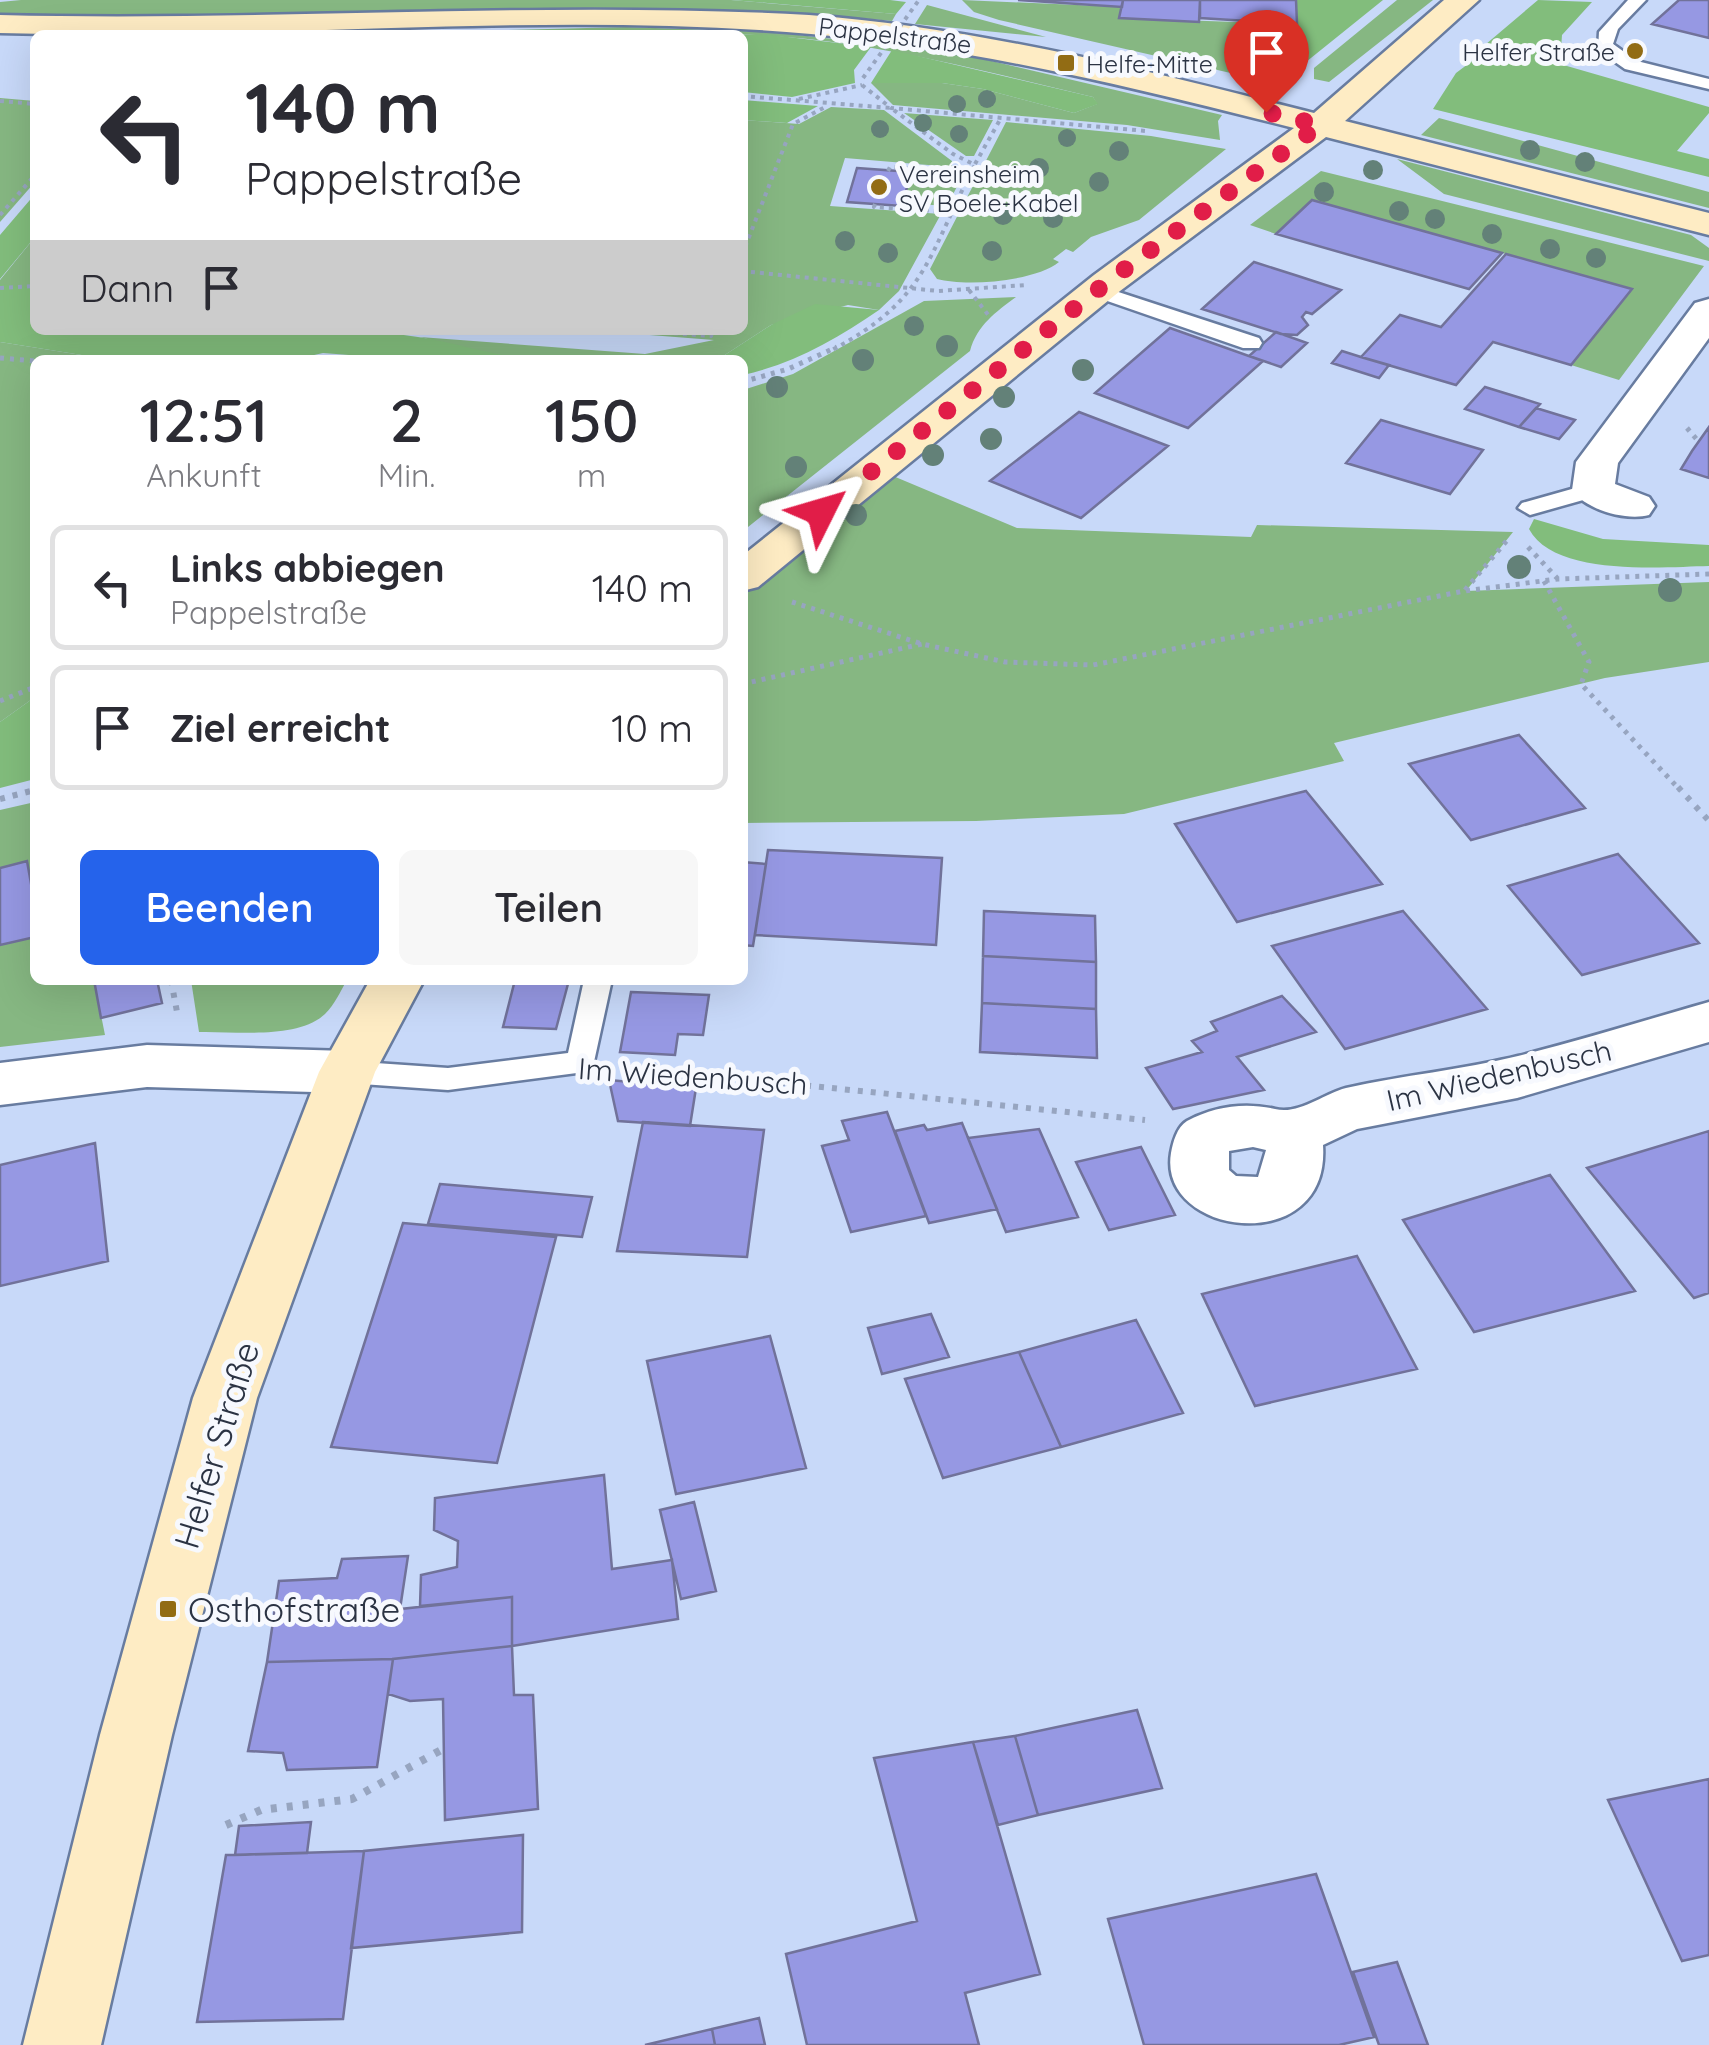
<!DOCTYPE html>
<html lang="de">
<head>
<meta charset="utf-8">
<style>
	body { margin:0; font-family:Quicksand,sans-serif; background:#f7f7f7; color:#2b2b33; height:100vh; display:flex; flex-direction:column; font-size:38px; white-space:nowrap }
	* { box-sizing:border-box; margin:0 }
	p { font-size:32px; color:#7c7c81 }
	.icon { flex:none; width:55px; height:55px; fill:none; stroke:currentColor; stroke-width:2; stroke-linecap:round; stroke-linejoin:round }
	.map { position:relative; flex:1; overflow:hidden }
	.panel { position:absolute; left:30px; top:355px; width:718px; height:630px; display:flex; flex-direction:column; background:#fff; border-radius:15px; box-shadow:0 10px 40px #0002 }
	.panel>* { flex:none }
	.top-card { position:absolute; left:30px; top:30px; width:718px; height:305px; border-radius:15px; box-shadow:0 10px 40px #0002; background:#fff; color:#2b2b33; overflow:hidden }
	.pin { position:absolute; display:grid; place-items:center; width:85px; height:85px; color:#fff; margin:-102px -42px; border-radius:50% 50% 50% 0; rotate:-45deg; box-shadow:0 0 10px #0007 }
	.pin .icon { rotate:45deg }
	.me { position:absolute; width:110px; margin:-55px; rotate:50deg; stroke-linejoin:round; filter:drop-shadow(0 0 8px #0008) }
	.turn { display:flex; align-items:center; gap:35px; height:210px; padding:0 50px; font-size:45px }
	.turn .icon { width:130px; height:130px; stroke-width:2.5 }
	.turn b { display:block; font-size:70px; line-height:85px }
	.then { display:flex; align-items:center; height:95px; padding:0 50px; background:#0003; gap:20px; font-size:38px }
	.eta { display:flex; justify-content:space-evenly; align-items:center; height:170px; text-align:center }
	.eta b { font-size:60px; font-weight:600; line-height:70px }
	.action { display:flex; gap:20px; margin-top:auto; padding:20px 50px }
	.action a { flex:1; height:115px; border-radius:15px; background:#2563eb; color:#fff; font-size:40px; font-weight:600; line-height:115px; text-align:center }
	.action a+a { background:#f7f7f7; color:#2b2b33 }
	ul { padding:0; list-style:none }
	li { display:flex; align-items:center; gap:30px; height:125px; margin:0 20px 15px; padding:0 30px; border:5px solid #e1e1e2; border-radius:15px }
	li div { flex:1 }
	li b { display:block; font-size:38px }
	li em { font-style:normal }
	.map>svg:first-child { display:block }
	.green { fill:#86b782 }
	.forest { fill:#82bd7c }
	.building { fill:#9698e3; stroke:#71729a; stroke-width:2.5 }
	.lines { fill:none; stroke-linecap:round; stroke-linejoin:round }
	.lane-casing { stroke:#687ca0; stroke-width:5 }
	.street-casing { stroke:#687ca0; stroke-width:5 }
	.secondary-casing { stroke:#687ca0; stroke-width:5 }
	.path-far3 { stroke:#97a5c0; stroke-width:4; stroke-dasharray:4 5; stroke-linecap:butt }
	.path-far2 { stroke:#97a5c0; stroke-width:5; stroke-dasharray:4 6; stroke-linecap:butt }
	.path-far1 { stroke:#97a5c0; stroke-width:6; stroke-dasharray:5 8; stroke-linecap:butt }
	.path { stroke:#97a5c0; stroke-width:8; stroke-dasharray:6 10; stroke-linecap:butt }
	.lane { fill:#fff; fill-rule:evenodd }
	.street { fill:#fff; fill-rule:evenodd }
	.secondary { fill:#feecc4; fill-rule:evenodd }
	.path-bridge { stroke:#97a5c0; stroke-width:4; stroke-dasharray:4 5; stroke-linecap:butt }
	.tree { fill:#638178 }
	.route { stroke:#e11d48; stroke-width:18; stroke-dasharray:0 32.4 }
	.poi-dot { fill:#926c14; stroke:#f7f9fe; stroke-width:4 }
	.labels { text-anchor:middle; dominant-baseline:central; stroke-width:10; stroke-linejoin:round; paint-order:stroke }
	.far-street-label { font-size:25px; fill:#2b3343; stroke:#f7f9fe }
	.far-poi-label { font-size:25px; fill:#2b3343; stroke:#f7f9fe; text-anchor:start }
	.street-label { font-size:30px; fill:#2b3343; stroke:#f7f9fe }
	.near-street-label { font-size:35px; fill:#2b3343; stroke:#f7f9fe }
	.near-poi-label { font-size:35px; fill:#2b3343; stroke:#f7f9fe; text-anchor:start }
</style>
</head>
<body>
<div class="map">
<svg width="1709" height="2045" viewBox="0 0 1709 2045">
	<rect width="100%" height="100%" fill="#c8d9f9"/>
	<path class="green" d="M21,0H731L896,14L892,21C678,0 466,12 252,15C168,16 84,19 0,14V2Z
		M962,0L1122,7L1120,18L1297,24L1298,31L1272,43L1229,41L1241,57L1301,66L1288,81L1270,82L999,20L974,12Z
		M1397,0H1433L1329,82L1314,79V68Z
		M927,5L1046,37L915,24Z
		M626,27L773,32L962,54L1222,115L1218,121L1220,140L1127,125L893,105L871,83H942L983,89L1074,113L1097,104L1093,97C987,72 881,43 772,36C618,25 461,35 307,35Z
		M0,98L35,101V182L0,222Z
		M831,107L884,110L952,161V167L845,158L830,206L941,214L899,291L879,310L848,305L771,325L717,360H538L497,357L420,337L645,354L714,340L585,330H742L743,120L799,124Z
		M904,113L993,120L974,156H966Z
		M1439,118L1709,192V208L1421,135Z
		M1006,122L1151,136L1226,149L1139,220L1091,237L1073,252L1066,249L1053,259L1059,262C1036,281 967,287 937,279L930,269Z
		M1397,159L1691,235L1709,248V261L1444,194Z
		M1321,171L1704,266L1619,380L1571,365L1631,289L1312,200L1276,234L1250,225Z
		M911,172L963,175L947,206L903,203Z
		M35,237V289L0,294V280Z
		M1016,297C996,312 977,325 970,351L743,531V390L793,374L924,301Z
		M0,342L113,360H35V697L0,722Z
		M874,468L1017,528L1251,537L1257,525L1513,532L1466,591L1709,582V662L1605,678L1334,743L1344,761L1124,814L976,821L743,823V578Z
		M35,802V906L27,862L0,868V810Z
		M35,937V980H94L105,1035L0,1047V945Z
		M191,980H347C340,992 335,1004 325,1014C297,1040 235,1031 199,1032Z"/>
	<path class="forest" d="M732,0H890L906,2L896,14Z
		M1296,0H1383L1301,66L1241,57L1228,40L1272,43L1297,31Z
		M1538,0L1592,2L1562,35L1560,64L1709,107V113L1677,151L1709,159V177L1433,109L1456,73L1484,52L1479,50Z
		M661,33L771,35L871,47L854,70L855,83L792,97L743,92L742,35H486Z
		M892,50L1093,97L1098,104L1074,113L983,89L942,83H871Z
		M742,100H743L818,106L787,123L743,120Z
		M35,194V237L0,279V235Z
		M0,284L35,289V330C157,330 298,320 418,337C459,343 496,357 538,360H414L323,353L292,360H113L0,342Z
		M815,304L879,310C837,339 793,364 743,375L742,360H717L771,325Z
		M1534,519L1603,539L1709,545V566C1663,567 1554,577 1529,529Z
		M35,697V779L0,788V722Z"/>
	<path class="building" d="M1018,0H1123L1122,7Z
		M1123,0H1200L1199,22L1119,18Z
		M1200,0H1296L1297,24L1200,18Z
		M1679,0H1709V38L1652,24Z
		M857,168L911,172L902,206L847,202Z
		M1312,200L1502,253L1469,289L1276,234Z
		M1506,254L1632,289L1571,365L1493,342L1456,385L1361,357L1400,315L1441,327Z
		M1254,262L1298,276L1341,290L1312,314L1306,312L1302,317L1308,325L1297,335L1281,334L1202,309Z
		M1170,328L1263,361L1188,428L1095,393Z
		M1276,332L1307,343L1281,367L1249,356Z
		M1342,351L1361,357L1389,365L1379,378L1332,363Z
		M1485,387L1540,404L1519,427L1465,409Z
		M1536,408L1575,420L1559,439L1519,427Z
		M1079,412L1168,446L1081,518L990,481Z
		M1381,420L1483,450L1450,494L1346,463Z
		M1709,427V478L1681,469L1692,451Z
		M1519,735L1585,808L1471,840L1409,764Z
		M1306,791L1382,884L1237,922L1175,824Z
		M768,850L942,858L936,945L755,935Z
		M1618,854L1699,943L1582,975L1508,886Z
		M27,861L35,906V937L0,945V868Z
		M742,862L766,864L753,946L742,945Z
		M984,911L1095,916L1096,962L983,956Z
		M1403,911L1487,1009L1345,1049L1272,946Z
		M983,956L1096,962V1009L982,1003Z
		M94,980H157L162,1003L101,1018Z
		M515,980H569L556,1029L503,1027Z
		M631,992L709,995L703,1035L678,1034L675,1055L620,1052Z
		M1282,996L1316,1032L1237,1057L1264,1090L1173,1109L1146,1068L1202,1052L1192,1041L1217,1031L1211,1022Z
		M982,1003L1096,1009L1097,1058L980,1052Z
		M609,1080L696,1088L690,1126L618,1121Z
		M887,1112L926,1216L851,1232L822,1146L849,1140L842,1121Z
		M643,1122L764,1130L747,1257L617,1251Z
		M962,1123L997,1209L929,1223L895,1131L924,1125L927,1130Z
		M1039,1129L1078,1217L1006,1232L968,1138Z
		M1709,1131V1293L1694,1298L1587,1168Z
		M95,1143L108,1261L0,1286V1165Z
		M1141,1147L1175,1215L1109,1230L1076,1162Z
		M1550,1175L1635,1291L1474,1332L1403,1220Z
		M440,1184L592,1197L582,1237L428,1224Z
		M403,1223L556,1237L497,1463L331,1447Z
		M1357,1256L1417,1369L1255,1406L1202,1294Z
		M931,1314L949,1357L882,1374L868,1328Z
		M1136,1320L1183,1413L1061,1447L1019,1352Z
		M770,1336L806,1468L676,1494L647,1361Z
		M1019,1352L1061,1447L943,1478L905,1379Z
		M604,1475L612,1569L672,1560L678,1619L512,1646V1597L420,1606L421,1575L457,1567L458,1541L434,1530L435,1498Z
		M694,1502L716,1591L681,1599L660,1510Z
		M408,1556L400,1609L512,1597V1646L393,1659L267,1662L279,1581L337,1578L342,1559Z
		M512,1646L514,1695H533L538,1809L445,1820L443,1699L410,1701L388,1694L393,1659Z
		M393,1659L377,1767L287,1770L283,1753L248,1751L267,1662Z
		M1137,1710L1162,1788L1038,1815L1015,1736Z
		M1015,1736L1038,1815L998,1825L973,1742Z
		M973,1742L1040,1974L965,1993L979,2045H807L786,1954L917,1921L874,1758Z
		M1709,1779V1955L1682,1961L1608,1800Z
		M311,1822L307,1853L235,1855L239,1826Z
		M523,1835L522,1932L351,1948L364,1851Z
		M364,1851L343,2019L197,2022L226,1855Z
		M1316,1874L1374,2037L1339,2045H1144L1108,1919Z
		M1397,1962L1428,2045H1379L1353,1972Z
		M759,2018L765,2045H715L712,2029Z
		M712,2029L715,2045H645Z"/>
	<g class="lines">
		<g class="lane-casing">
			<path id="lane" d="M1628,0H1646L1618,29L1613,44L1637,61L1709,79V89L1625,69L1598,50L1599,32Z
				M1097,285L1259,338L1262,343L1259,348H1243L1090,295L1087,291L1090,287Z
				M1593,483L1605,490L1601,495L1530,515L1518,508L1522,503Z
				M584,980H608L611,984L592,1071L448,1090L347,1083L336,1080L332,1072L336,1064L347,1061L448,1068L568,1053Z"/>
		</g>
		<g class="street-casing">
			<path id="street" d="M1709,299V338L1618,463L1615,484L1649,497L1655,506L1649,515C1626,521 1586,510 1572,490L1576,462L1695,303Z
				M1709,1002V1042L1517,1098L1357,1129L1323,1145C1331,1259 1157,1237 1171,1153C1173,1142 1177,1127 1187,1121C1214,1106 1246,1102 1275,1109C1299,1115 1323,1094 1346,1088C1403,1075 1462,1070 1518,1056C1582,1040 1646,1020 1709,1002ZM1253,1147L1266,1150L1258,1177L1236,1176L1229,1170V1151Z
				M147,1045L347,1051L367,1057L375,1072L367,1087L347,1093L147,1087L0,1105V1063Z"/>
		</g>
		<g class="secondary-casing">
			<path id="secondary" d="M1444,0H1479L1345,121L1709,213V235L1326,137L1120,291L758,587L742,591V556L1094,275L1294,128C1135,88 975,48 811,34C541,10 270,41 0,33V15C270,22 540,0 809,15C980,28 1148,71 1314,113Z
				M370,980H424L375,1072L257,1398L172,1735L101,2045H23L100,1735L193,1398L319,1072Z"/>
		</g>
		<path class="path-far3" d="M862,85L891,108L1146,131
			M742,96L891,108L953,154L975,165C928,253 930,298 832,350
			M799,99L862,85
			M0,101L35,104
			M975,164L1001,118
			M888,171L890,167L969,173
			M875,204L874,207L951,212
			M0,215L35,175
			M742,255L793,124L827,106
			M742,271L938,291L1026,285
			M0,288L35,286
			M969,290L989,316
			M629,330L711,336L713,330"/>
		<path class="path-far2" d="M0,358L35,361
			M742,382L788,369L837,347
			M1687,428L1699,442
			M1528,547L1557,578
			M1544,581L1589,662L1581,684L1680,790
			M1465,590L1509,538
			M792,602L922,644L1005,662L1093,665L1464,591L1558,579L1709,574
			M742,684L922,644
			M0,701L35,687"/>
		<path class="path-far1" d="M1678,787L1709,821
			M0,799L35,790
			M171,980L177,1012
			M625,1067L1145,1120"/>
		<path class="path" d="M226,1825L261,1810L352,1799L443,1749"/>
		<use href="#lane" class="lane"/>
		<use href="#street" class="street"/>
		<use href="#secondary" class="secondary"/>
		<path class="path-bridge" d="M863,78L919,0"/>
	</g>
	<g class="tree">
		<circle cx="987" cy="99" r="9"/>
		<circle cx="957" cy="104" r="9"/>
		<circle cx="923" cy="123" r="9"/>
		<circle cx="880" cy="129" r="9"/>
		<circle cx="959" cy="134" r="9"/>
		<circle cx="1067" cy="138" r="9"/>
		<circle cx="1530" cy="150" r="10"/>
		<circle cx="1119" cy="151" r="10"/>
		<circle cx="1585" cy="162" r="10"/>
		<circle cx="1039" cy="168" r="10"/>
		<circle cx="1373" cy="170" r="10"/>
		<circle cx="1099" cy="182" r="10"/>
		<circle cx="1324" cy="192" r="10"/>
		<circle cx="1399" cy="211" r="10"/>
		<circle cx="1003" cy="215" r="10"/>
		<circle cx="1053" cy="218" r="10"/>
		<circle cx="1435" cy="219" r="10"/>
		<circle cx="1492" cy="234" r="10"/>
		<circle cx="845" cy="241" r="10"/>
		<circle cx="1550" cy="249" r="10"/>
		<circle cx="992" cy="251" r="10"/>
		<circle cx="888" cy="253" r="10"/>
		<circle cx="1596" cy="258" r="10"/>
		<circle cx="914" cy="326" r="10"/>
		<circle cx="947" cy="346" r="11"/>
		<circle cx="863" cy="360" r="11"/>
		<circle cx="1083" cy="370" r="11"/>
		<circle cx="777" cy="387" r="11"/>
		<circle cx="1004" cy="397" r="11"/>
		<circle cx="991" cy="439" r="11"/>
		<circle cx="933" cy="455" r="11"/>
		<circle cx="796" cy="467" r="11"/>
		<circle cx="856" cy="515" r="11"/>
		<circle cx="1519" cy="567" r="12"/>
		<circle cx="1670" cy="590" r="12"/>
	</g>
	<g class="lines">
		<path class="route" d="M821,512L1106,283L1320,125L1266,112"/>
	</g>
	<g class="poi-dot">
		<circle cx="1635" cy="51" r="10"/>
		<rect x="1056" y="53" width="20" height="20" rx="5"/>
		<circle cx="879" cy="187" r="10"/>
		<rect x="158" y="1599" width="20" height="20" rx="5"/>
	</g>
	<g class="labels">
		<g class="far-street-label">
			<text transform="translate(895 35) rotate(7)">Pappelstraße</text>
		</g>
		<g class="far-poi-label">
			<text x="1615" y="51" text-anchor="end">Helfer Straße</text>
			<text x="1086" y="63">Helfe-Mitte</text>
			<text x="899" y="173">Vereinsheim<tspan x="899" dy="29">SV Boele-Kabel</tspan></text>
		</g>
		<g class="street-label">
			<text transform="translate(1499 1075) rotate(-13)">Im Wiedenbusch</text>
			<text transform="translate(693 1076) rotate(4)">Im Wiedenbusch</text>
		</g>
		<g class="near-street-label">
			<text transform="translate(216 1445) rotate(-73)">Helfer Straße</text>
		</g>
		<g class="near-poi-label">
			<text x="188" y="1609">Osthofstraße</text>
		</g>
	</g>
</svg>
<div class="pin" style="left:1266px;top:112px;background:#d93025"><svg class="icon" aria-label="arrive" viewBox="0 0 24 24"><path d="M6 21V4h12l-3 4 3 4H6"/></svg></div>
<svg class="me" style="left:821px;top:512px" viewBox="-20 -20 40 40"><path d="M0-17L14 15 0 8-14 15z" fill="#e11d48" stroke="#fff" stroke-width="4"/></svg>
<div class="top-card">
<div class="turn"><svg class="icon" aria-label="left" viewBox="0 0 24 24"><path d="M17 20v-9H6M10 6l-5 5 5 5"/></svg><div><b>140 m</b>Pappelstraße</div></div>
<div class="then">Dann<svg class="icon" aria-label="arrive" viewBox="0 0 24 24"><path d="M6 21V4h12l-3 4 3 4H6"/></svg></div>
</div>
<section class="panel">
<div class="eta">
<div><b>12:51</b><p>Ankunft</p></div>
<div><b>2</b><p>Min.</p></div>
<div><b>150</b><p>m</p></div>
</div>
<ul>
<li><svg class="icon" aria-label="left" viewBox="0 0 24 24"><path d="M17 20v-9H6M10 6l-5 5 5 5"/></svg><div><b>Links abbiegen</b><p>Pappelstraße</p></div><em>140 m</em></li>
<li><svg class="icon" aria-label="arrive" viewBox="0 0 24 24"><path d="M6 21V4h12l-3 4 3 4H6"/></svg><div><b>Ziel erreicht</b></div><em>10 m</em></li>
</ul>
<div class="action"><a>Beenden</a><a>Teilen</a></div>
</section>
</div>
</body>
</html>
